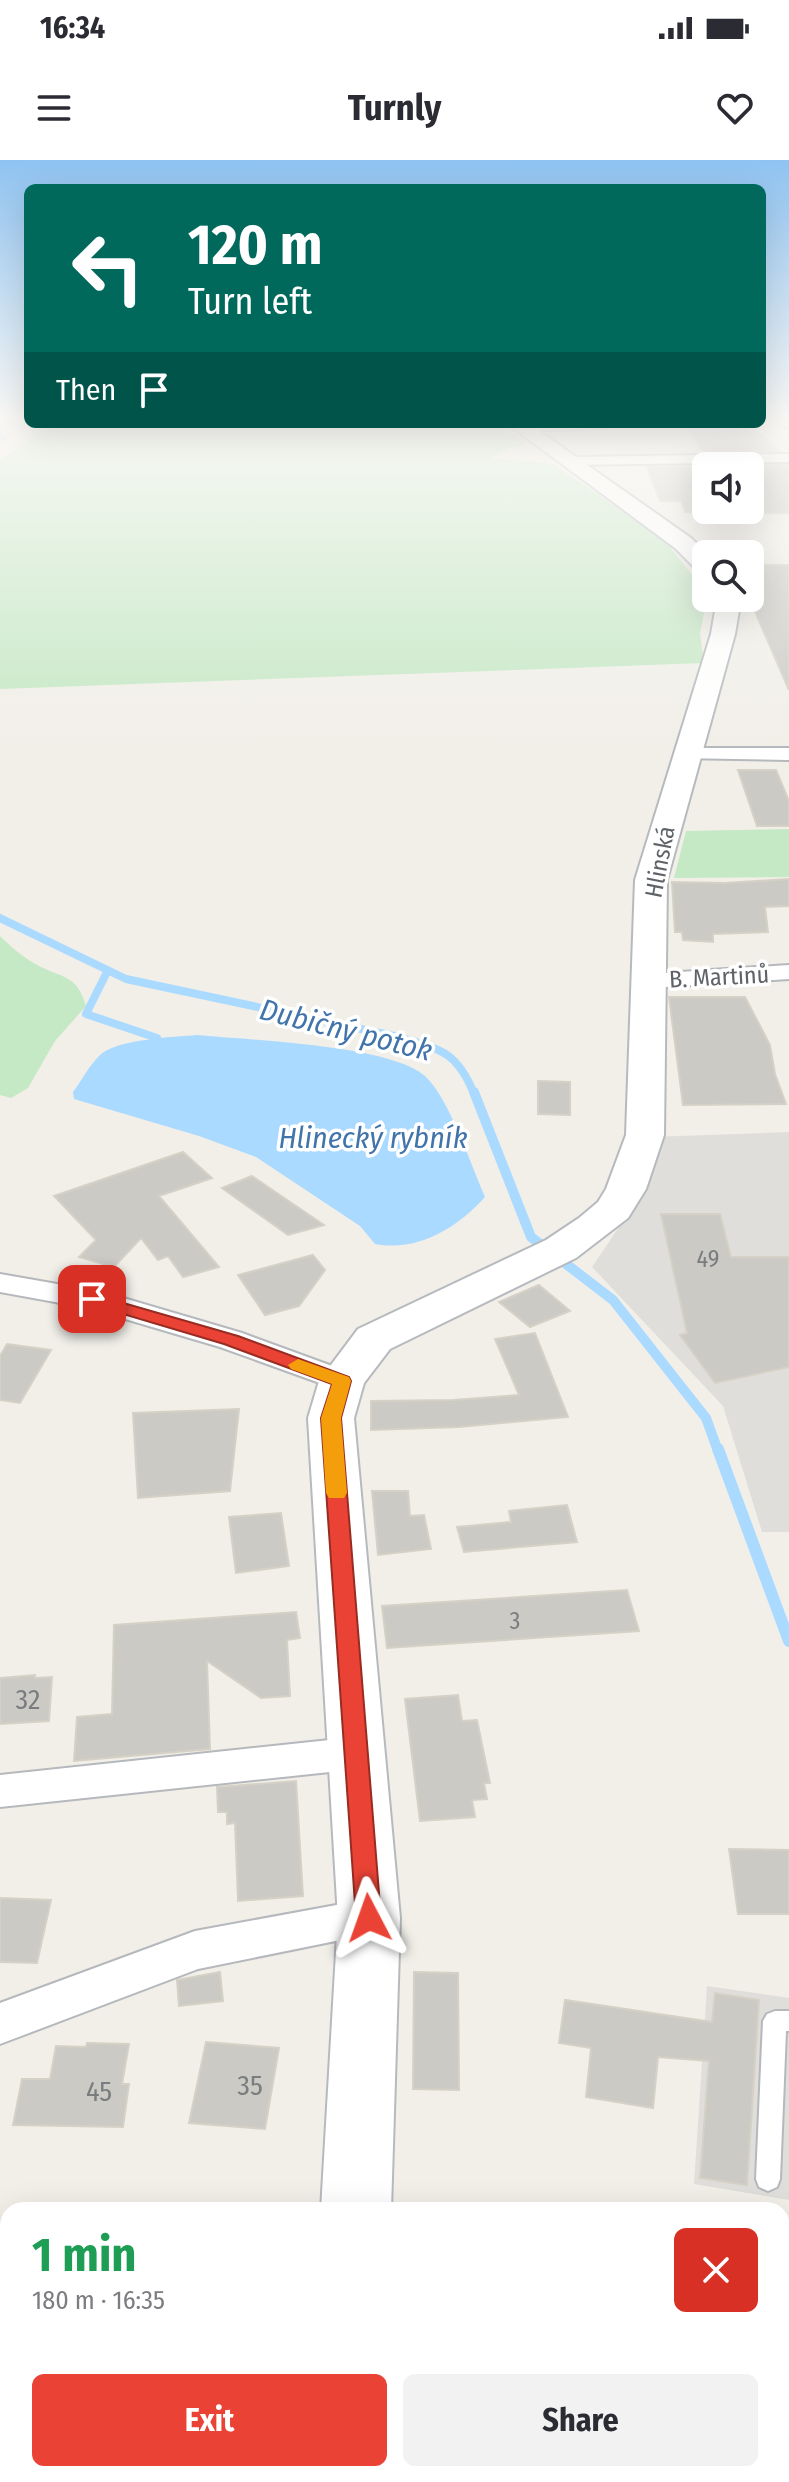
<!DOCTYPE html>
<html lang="en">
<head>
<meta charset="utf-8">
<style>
	body { margin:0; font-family:"Fira Sans Condensed",sans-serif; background:#f2f2f3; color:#2b2b33; height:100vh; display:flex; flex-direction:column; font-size:30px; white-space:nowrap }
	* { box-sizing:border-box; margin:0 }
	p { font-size:26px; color:#7c7c81 }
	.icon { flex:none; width:44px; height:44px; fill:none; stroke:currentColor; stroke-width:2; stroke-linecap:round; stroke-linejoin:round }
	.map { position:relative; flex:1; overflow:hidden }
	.side { position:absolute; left:0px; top:2042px; width:790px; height:280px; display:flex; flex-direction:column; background:#fff; border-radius:24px 24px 0 0; box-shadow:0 8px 32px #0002 }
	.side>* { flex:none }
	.banner { position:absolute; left:24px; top:24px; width:742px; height:244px; border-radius:12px; box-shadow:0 8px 32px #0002; background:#00695c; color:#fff; overflow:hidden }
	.controls { position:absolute; left:692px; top:292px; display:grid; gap:16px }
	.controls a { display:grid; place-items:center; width:72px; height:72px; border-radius:12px; background:#fff; box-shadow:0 8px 32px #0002; font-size:40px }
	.pin { position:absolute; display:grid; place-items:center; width:68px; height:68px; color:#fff; margin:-34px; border-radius:16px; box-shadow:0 4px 12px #0006 }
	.me { position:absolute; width:88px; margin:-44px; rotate:356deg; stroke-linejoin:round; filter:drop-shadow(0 0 6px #0008) }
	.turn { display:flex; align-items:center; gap:28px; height:168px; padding:0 32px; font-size:36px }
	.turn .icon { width:104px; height:104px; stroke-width:2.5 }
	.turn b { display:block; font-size:56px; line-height:68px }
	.then { display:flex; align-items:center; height:76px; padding:0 32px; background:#0003; gap:16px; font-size:30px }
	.round { display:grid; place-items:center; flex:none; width:84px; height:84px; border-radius:12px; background:#f2f2f3 }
	.headline { display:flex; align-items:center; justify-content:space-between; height:136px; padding:0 32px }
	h1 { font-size:48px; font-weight:700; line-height:60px; color:#1e9e55 }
	.action { display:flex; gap:16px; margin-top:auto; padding:16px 32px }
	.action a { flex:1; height:92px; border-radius:12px; background:#ea4335; color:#fff; font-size:32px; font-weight:700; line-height:92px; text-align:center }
	.action a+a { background:#f2f2f3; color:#2b2b33 }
	.status { display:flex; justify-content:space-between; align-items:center; height:56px; padding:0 40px; background:#fff; direction:ltr }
	.status svg { height:22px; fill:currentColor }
	header { display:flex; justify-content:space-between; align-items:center; height:104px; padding:0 32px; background:#fff; font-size:36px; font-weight:700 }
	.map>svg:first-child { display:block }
	.industrial { fill:#e0deda }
	.green { fill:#c5e8c5 }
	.water { fill:#aadaff }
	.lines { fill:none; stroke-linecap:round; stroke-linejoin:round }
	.stream-far3 { stroke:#aadaff; stroke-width:5 }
	.stream-far2 { stroke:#aadaff; stroke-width:8 }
	.stream-far1 { stroke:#aadaff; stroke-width:10 }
	.stream { stroke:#aadaff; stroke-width:12 }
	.building { fill:#cccac5; stroke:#d6d1c6; stroke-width:2 }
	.lane-casing { stroke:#b5b8bc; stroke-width:4 }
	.street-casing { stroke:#b5b8bc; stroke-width:4 }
	.secondary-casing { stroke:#b6babf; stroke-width:4 }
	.lane { fill:#fff; fill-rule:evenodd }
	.street { fill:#fff; fill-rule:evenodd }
	.secondary { fill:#fff; fill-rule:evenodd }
	.route { fill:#ea4335; stroke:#982c22; stroke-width:2 }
	.slow { fill:#f59e0b }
	.labels { text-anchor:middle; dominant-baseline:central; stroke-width:7; stroke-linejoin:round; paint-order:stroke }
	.far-street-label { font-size:24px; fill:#5f6368; stroke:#fff }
	.number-label { font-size:24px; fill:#7a7d7f }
	.near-number-label { font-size:28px; fill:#7a7d7f }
	.water-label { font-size:30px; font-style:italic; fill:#4174aa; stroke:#fff }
</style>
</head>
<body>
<div class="status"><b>16:34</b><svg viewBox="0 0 49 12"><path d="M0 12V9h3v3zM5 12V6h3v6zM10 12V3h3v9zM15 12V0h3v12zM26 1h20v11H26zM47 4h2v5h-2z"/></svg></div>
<header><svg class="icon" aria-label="menu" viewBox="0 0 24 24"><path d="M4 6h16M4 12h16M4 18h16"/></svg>Turnly<svg class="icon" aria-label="heart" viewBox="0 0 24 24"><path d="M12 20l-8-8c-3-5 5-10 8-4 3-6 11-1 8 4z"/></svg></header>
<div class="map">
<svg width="789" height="2322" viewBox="0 0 789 2322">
	<rect width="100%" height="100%" fill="#f1efe8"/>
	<path class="industrial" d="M789,972V1372H762L723,1246L592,1107L642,1033L652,977Z
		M707,1826L789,1838V2040L694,2024Z"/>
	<path class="green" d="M0,260H28V264H497L527,284L511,287L492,298L553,304L665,380L701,427L705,447L700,474L704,503L0,529V300L26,283L34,272L26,265L0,264Z
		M789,669V717L674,718L686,671Z
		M0,776C12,788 25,799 41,807C66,819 77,816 86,846L55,881L28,928L11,938L0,935Z"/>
	<path class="water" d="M197,875C248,880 390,885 425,916C449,938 471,1005 485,1037C457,1068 418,1092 375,1084L360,1066L256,997L199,976L74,939L73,932C82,920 89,906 99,896C115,879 174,877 197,875Z"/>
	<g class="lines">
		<path class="stream-far3" d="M0,276L4,278L0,280"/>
		<path class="stream-far2" d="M0,758L126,819L394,876C438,889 456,889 474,934
			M107,812L86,854L157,878"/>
		<path class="stream-far1" d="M474,932L531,1077L613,1140L706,1258L718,1291"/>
		<path class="stream" d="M718,1289L789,1481"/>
	</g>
	<path class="building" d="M686,264H750L778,291L704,292L684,265Z
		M789,305V353L685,352L681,341H660L647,307L706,306V350H750V306H716Z
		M750,405H789V530L749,438H753Z
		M738,610H776L789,641V666H757Z
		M789,719V746L765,747L768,772L713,774V782L683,780L682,772H675L672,722L724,723Z
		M669,837H745L770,885L775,914L786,944L683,945Z
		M538,921L570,922V955L538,954Z
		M183,992L212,1018L159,1036L219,1107L183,1117L168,1096L158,1100L141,1078L114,1107L79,1097L96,1080L54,1036Z
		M252,1016L324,1065L288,1075L222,1028Z
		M661,1054H720L731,1097H789V1207L715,1223L680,1175L687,1173Z
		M313,1095L325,1110L299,1146L265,1155L238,1115Z
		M539,1125L570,1151L530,1167L499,1142Z
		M535,1173L568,1257L459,1267L371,1270V1241L453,1240L519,1235L495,1179Z
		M7,1184L51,1190L20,1243L0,1240V1196Z
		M239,1249L230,1331L138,1338L133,1253Z
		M372,1331H408L410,1356L424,1355L431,1389L378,1395Z
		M567,1345L577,1382L464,1392L457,1367L511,1362L509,1351Z
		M281,1353L289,1406L236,1413L229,1357Z
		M627,1430L639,1471L387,1488L382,1446Z
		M296,1452L300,1478L287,1480L290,1536L261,1538L207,1501L210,1589L74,1601L77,1557L112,1554L114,1465Z
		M35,1515V1518L52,1517L49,1561L0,1564V1518Z
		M458,1535L462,1561L477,1560L490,1623H484L487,1639L472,1640L475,1657L420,1661L405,1539Z
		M296,1621L303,1736L238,1741L235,1663L227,1664V1652H218L217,1627Z
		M729,1689L789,1690V1754H738Z
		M0,1738L51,1740L37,1803L0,1802Z
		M220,1812L223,1841L179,1846L177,1820Z
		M414,1812L458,1813L459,1930L413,1929Z
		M715,1833L759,1840L747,2025L700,2018L709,1901L658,1897L653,1948L586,1937L591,1888L559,1883L565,1840L712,1862Z
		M206,1882L279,1888L265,1969L189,1963Z
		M87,1883L129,1884L122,1924H129L123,1967L13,1965L22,1919H50L56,1886L86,1887Z"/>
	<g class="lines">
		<g class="lane-casing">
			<path id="lane" d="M775,1851H789V1871H786L780,2019L777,2027L768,2031L759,2027L756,2019L763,1861L767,1854Z"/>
		</g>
		<g class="street-casing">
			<path id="street" d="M772,260H789V268Z
				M516,264H614L607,268L520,271L513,267Z
				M789,294V302L569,305L562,301L569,297Z
				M686,588H789V600L679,598L676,594Z
				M789,805V819L650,828L641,826L638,821L641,816L650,814Z
				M0,1114L103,1132L242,1173L354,1214L359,1221L354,1228L342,1231L220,1187L88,1148L0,1132Z
				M358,1577L372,1582L379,1593L372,1604L358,1609L0,1647V1615Z
				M369,1739L385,1745L391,1758L385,1771L198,1809L0,1884V1843L195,1771Z"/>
		</g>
		<g class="secondary-casing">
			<path id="secondary" d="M508,264H529L691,378L707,394L706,413L698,411L675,388Z
				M712,438H736L740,445L735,474L667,720L664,975L646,1029L628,1058L576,1098L390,1189L364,1223L354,1258L400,1758L391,2050H321L338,1758L308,1258L319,1221L358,1169L546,1080L579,1058L598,1042L606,1029L626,975L635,720L711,474L716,445Z
				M307,2314H385V2322H307Z"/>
		</g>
		<use href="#lane" class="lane"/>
		<use href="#street" class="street"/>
		<use href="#secondary" class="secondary"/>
	</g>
	<linearGradient id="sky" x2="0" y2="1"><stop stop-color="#8fc3f1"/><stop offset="0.44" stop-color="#f9f8f5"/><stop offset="1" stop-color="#f9f8f5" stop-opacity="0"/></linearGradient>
	<rect width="789" height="585" fill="url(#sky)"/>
	<path class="route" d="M92,1134L238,1176L349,1217L351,1221L341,1258L381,1758L378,1765L369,1769L360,1765L356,1758L321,1258L332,1224L224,1184L86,1143L83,1139L86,1135Z"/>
	<path class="slow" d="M298,1199L349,1217L351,1221L341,1258L347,1333L344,1338H329L326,1333L321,1258L332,1224L291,1209L288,1205Z"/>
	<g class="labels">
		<g class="far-street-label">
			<text transform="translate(660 702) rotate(-79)">Hlinská</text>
			<text transform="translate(719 817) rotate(-3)">B. Martinů</text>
		</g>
		<g class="number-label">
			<text x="708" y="1099">49</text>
			<text x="515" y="1461">3</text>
		</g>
		<g class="near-number-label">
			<text x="28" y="1539">32</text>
			<text x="250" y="1925">35</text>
			<text x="99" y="1931">45</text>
		</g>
		<g class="water-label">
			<text transform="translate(346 870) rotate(14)">Dubičný potok</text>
			<text x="373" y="978">Hlinecký rybník</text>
		</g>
	</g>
</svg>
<div class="controls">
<a><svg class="icon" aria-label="sound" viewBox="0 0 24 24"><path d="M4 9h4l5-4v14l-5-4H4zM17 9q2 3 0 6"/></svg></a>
<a><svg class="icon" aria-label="search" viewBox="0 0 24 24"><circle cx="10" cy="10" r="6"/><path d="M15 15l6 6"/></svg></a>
</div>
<div class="pin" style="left:92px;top:1139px;background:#d93025"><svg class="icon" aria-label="arrive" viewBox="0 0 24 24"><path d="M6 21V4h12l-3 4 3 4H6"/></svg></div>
<svg class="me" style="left:369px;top:1758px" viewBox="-20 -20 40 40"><path d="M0-17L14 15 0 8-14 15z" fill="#ea4335" stroke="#fff" stroke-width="4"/></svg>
<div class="banner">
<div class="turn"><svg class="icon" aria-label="left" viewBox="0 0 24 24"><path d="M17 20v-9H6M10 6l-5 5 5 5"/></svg><div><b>120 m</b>Turn left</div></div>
<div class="then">Then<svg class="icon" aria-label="arrive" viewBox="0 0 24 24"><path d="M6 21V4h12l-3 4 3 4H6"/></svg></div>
</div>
<section class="side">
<div class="headline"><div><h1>1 min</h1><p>180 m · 16:35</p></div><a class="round" style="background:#d93025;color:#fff"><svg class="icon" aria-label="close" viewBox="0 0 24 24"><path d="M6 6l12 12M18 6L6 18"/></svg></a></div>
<div class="action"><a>Exit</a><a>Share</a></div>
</section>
</div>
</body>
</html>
